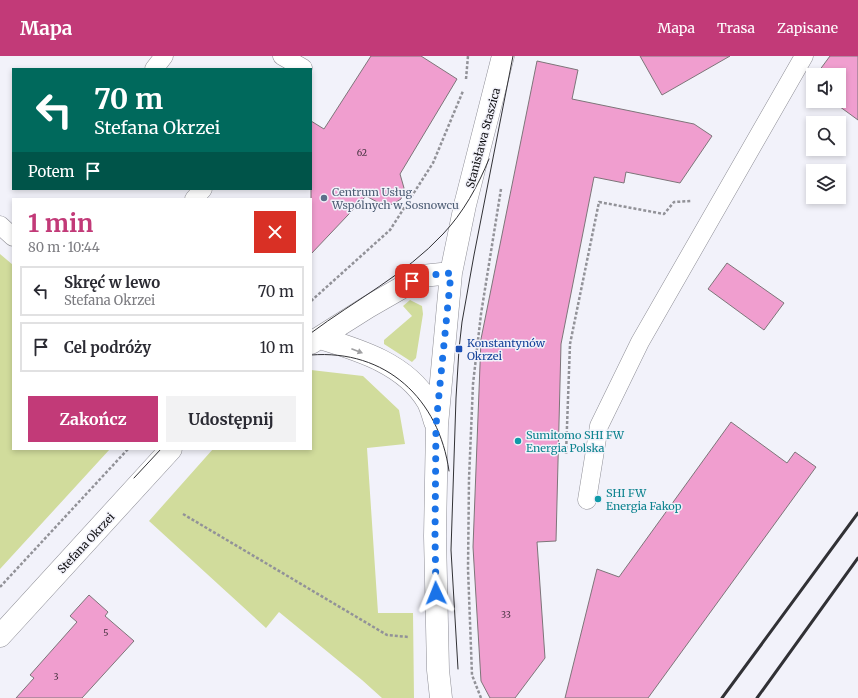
<!DOCTYPE html>
<html lang="pl">
<head>
<meta charset="utf-8">
<style>
	body { margin:0; font-family:Merriweather,serif; background:#f2f2f3; color:#2b2b33; height:100vh; display:flex; flex-direction:column; font-size:15px; white-space:nowrap }
	* { box-sizing:border-box; margin:0 }
	p { font-size:13px; color:#7c7c81 }
	.icon { flex:none; width:22px; height:22px; fill:none; stroke:currentColor; stroke-width:2; stroke-linecap:round; stroke-linejoin:round }
	.map { position:relative; flex:1; overflow:hidden }
	.details { position:absolute; left:12px; top:142px; width:300px; height:252px; display:flex; flex-direction:column; background:#fff; border-radius:0px; box-shadow:0 2px 6px #0003 }
	.details>* { flex:none }
	.hud { position:absolute; left:12px; top:12px; width:300px; height:122px; border-radius:0px; box-shadow:0 2px 6px #0003; background:#00695c; color:#fff; overflow:hidden }
	.buttons { position:absolute; left:806px; top:12px; display:grid; gap:8px }
	.buttons a { display:grid; place-items:center; width:40px; height:40px; border-radius:0px; background:#fff; box-shadow:0 2px 6px #0003; font-size:20px }
	.pin { position:absolute; display:grid; place-items:center; width:34px; height:34px; color:#fff; margin:-17px; border-radius:8px; box-shadow:0 2px 6px #0006 }
	.me { position:absolute; width:44px; margin:-22px; rotate:358deg; stroke-linejoin:round; filter:drop-shadow(0 0 3px #0008) }
	.turn { display:flex; align-items:center; gap:14px; height:84px; padding:0 16px; font-size:18px }
	.turn .icon { width:52px; height:52px; stroke-width:2.5 }
	.turn b { display:block; font-size:28px; line-height:34px }
	.then { display:flex; align-items:center; height:38px; padding:0 16px; background:#0003; gap:8px; font-size:15px }
	.round { display:grid; place-items:center; flex:none; width:42px; height:42px; border-radius:0px; background:#f2f2f3 }
	.head { display:flex; align-items:center; justify-content:space-between; height:68px; padding:0 16px }
	h1 { font-size:24px; font-weight:700; line-height:30px; color:#c23a78 }
	.button { display:flex; gap:8px; margin-top:auto; padding:8px 16px }
	.button a { flex:1; height:46px; border-radius:0px; background:#c23a78; color:#fff; font-size:16px; font-weight:700; line-height:46px; text-align:center }
	.button a+a { background:#f2f2f3; color:#2b2b33 }
	ul { padding:0; list-style:none }
	li { display:flex; align-items:center; gap:12px; height:50px; margin:0 8px 6px; padding:0 8px; border:2px solid #e1e1e2; border-radius:0px }
	li div { flex:1 }
	li b { display:block; font-size:15px }
	li em { font-style:normal }
	header { display:flex; align-items:center; gap:24px; box-sizing:border-box; height:56px; padding:0 20px; background:#c23a78; color:#fff }
	header strong { font-size:19px }
	nav { display:flex; gap:22px; margin-inline-start:auto; font-size:14px }
	.map>svg:first-child { display:block }
	.green { fill:#d1dc9c }
	.building { fill:#f09ecf; stroke:#7d7579 }
	.lines { fill:none; stroke-linecap:round; stroke-linejoin:round }
	.lane-casing { stroke:#8d8d95; stroke-width:19 }
	.secondary-casing { stroke:#8d8d95; stroke-width:23 }
	.path { stroke:#929298; stroke-width:2.5; stroke-dasharray:3 2; stroke-linecap:butt }
	.lane { stroke:#fff; stroke-width:18 }
	.secondary { stroke:#fff; stroke-width:22 }
	.tram { stroke:#313135; stroke-width:1 }
	.rail { stroke:#313135; stroke-width:3 }
	.oneway { fill:#9f9fa1 }
	.route { stroke:#1a73e8; stroke-width:7; stroke-dasharray:0 12.6 }
	.service-dot { fill:#5c6f8a; stroke:#f2f2fa; stroke-width:1.5 }
	.transit-dot { fill:#1a4fb4; stroke:#f2f2fa; stroke-width:1.5 }
	.culture-dot { fill:#0f9aa8; stroke:#f2f2fa; stroke-width:1.5 }
	.labels { text-anchor:middle; dominant-baseline:central; stroke-width:3; stroke-linejoin:round; paint-order:stroke }
	.number-label { font-size:9px; fill:#483442 }
	.street-label { font-size:11px; fill:#101013; stroke:#f2f2fa }
	.service-label { font-size:11px; fill:#4e5e75; stroke:#f2f2fa; text-anchor:start }
	.transit-label { font-size:11px; fill:#164399; stroke:#f2f2fa; text-anchor:start }
	.culture-label { font-size:11px; fill:#0d838f; stroke:#f2f2fa; text-anchor:start }
</style>
</head>
<body>
<header>
<strong>Mapa</strong>
<nav><a>Mapa</a><a>Trasa</a><a>Zapisane</a></nav>
</header>
<div class="map">
<svg width="858" height="642" viewBox="0 0 858 642">
	<rect width="100%" height="100%" fill="#f2f2fa"/>
	<path class="green" d="M0,198L13,209V393H110L0,513Z
		M410,244L422,250L423,258L416,302L412,306L384,288V284L412,260L403,250Z
		M311,314L363,320L399,354L405,388L367,392L378,557H413L414,642H382L362,624L279,556L266,572L149,465L213,393H311Z"/>
	<path class="building" d="M371,0H421L457,23L400,118L404,132L401,143L393,148L386,149L381,148L366,140L311,198V65L324,73Z
		M640,0H730L662,39Z
		M830,0H858V64L832,45H839V19H816Z
		M537,5L578,14L572,43L694,68L712,80L680,127L626,116L624,127L594,121L561,288L556,485L537,486L545,602L515,642H490L481,625L473,491L481,283Z
		M727,207L784,247L764,274L708,233Z
		M731,366L787,407L795,396L816,411L648,642H565L597,513L619,521Z
		M89,539L108,556L105,560L134,585L82,642H16L34,622L30,619L77,566L70,560Z"/>
	<g class="lines">
		<g class="lane-casing">
			<path id="lane" d="M282,0L303,12
				M154,13L164,0
				M194,143L203,133
				M0,169L13,181
				M587,444L599,370L640,286L804,0"/>
		</g>
		<g class="secondary-casing">
			<path id="secondary" d="M320,282C359,294 406,308 428,346C431,352 433,359 435,366
				M311,287L368,251L422,220L451,217
				M0,580L171,393
				M441,642L438,614L435,480L437,369L451,217L465,149L503,0"/>
		</g>
		<path class="path" d="M466,23L468,0
			M311,245L390,174L433,107L463,35
			M566,398L570,288L599,146L664,158L674,146L691,145
			M183,458L387,579L409,581
			M0,531L128,393
			M481,642L472,619L468,513L469,423L473,328L481,258L501,133"/>
		<use href="#lane" class="lane"/>
		<use href="#secondary" class="secondary"/>
		<path class="tram" d="M311,277C355,244 405,219 443,178C463,157 478,130 489,103
			M311,299C386,293 439,343 449,415
			M134,422L161,393
			M458,613L451,494L456,342L459,293L462,266L474,199L513,0"/>
		<path class="rail" d="M722,642L858,457
			M757,642L858,502"/>
	</g>
	<defs><path id="oneway-solid" d="M-6-.8H1V-3.2L6.5 0L1 3.2V.8H-6Z"/></defs>
	<use class="oneway" href="#oneway-solid" transform="translate(357 295) rotate(21)"/>
	<g class="lines">
		<path class="route" d="M412,225L422,220L451,217L436,369L435,480L436,537"/>
	</g>
	<circle class="service-dot" cx="324" cy="142" r="4"/>
	<rect class="transit-dot" x="455" y="289" width="8" height="8" rx="2"/>
	<g class="culture-dot">
		<circle cx="518" cy="385" r="4"/>
		<circle cx="598" cy="443" r="4"/>
	</g>
	<g class="labels">
		<g class="number-label">
			<text x="362" y="96">62</text>
			<text x="506" y="558">33</text>
			<text x="106" y="576">5</text>
			<text x="56" y="620">3</text>
		</g>
		<g class="street-label">
			<text transform="translate(483 82) rotate(-75)">Stanisława Staszica</text>
			<text transform="translate(86 487) rotate(-47)">Stefana Okrzei</text>
		</g>
		<g class="service-label">
			<text x="332" y="136">Centrum Usług<tspan x="332" dy="13">Wspólnych w Sosnowcu</tspan></text>
		</g>
		<g class="transit-label">
			<text x="467" y="287">Konstantynów<tspan x="467" dy="13">Okrzei</tspan></text>
		</g>
		<g class="culture-label">
			<text x="526" y="379">Sumitomo SHI FW<tspan x="526" dy="13">Energia Polska</tspan></text>
			<text x="606" y="437">SHI FW<tspan x="606" dy="13">Energia Fakop</tspan></text>
		</g>
	</g>
</svg>
<div class="buttons">
<a><svg class="icon" aria-label="sound" viewBox="0 0 24 24"><path d="M4 9h4l5-4v14l-5-4H4zM17 9q2 3 0 6"/></svg></a>
<a><svg class="icon" aria-label="search" viewBox="0 0 24 24"><circle cx="10" cy="10" r="6"/><path d="M15 15l6 6"/></svg></a>
<a><svg class="icon" aria-label="layers" viewBox="0 0 24 24"><path d="M12 4l9 5-9 5-9-5zM3 14l9 5 9-5"/></svg></a>
</div>
<div class="pin" style="left:412px;top:225px;background:#d93025"><svg class="icon" aria-label="arrive" viewBox="0 0 24 24"><path d="M6 21V4h12l-3 4 3 4H6"/></svg></div>
<svg class="me" style="left:436px;top:537px" viewBox="-20 -20 40 40"><path d="M0-17L14 15 0 8-14 15z" fill="#1a73e8" stroke="#fff" stroke-width="4"/></svg>
<div class="hud">
<div class="turn"><svg class="icon" aria-label="left" viewBox="0 0 24 24"><path d="M17 20v-9H6M10 6l-5 5 5 5"/></svg><div><b>70 m</b>Stefana Okrzei</div></div>
<div class="then">Potem<svg class="icon" aria-label="arrive" viewBox="0 0 24 24"><path d="M6 21V4h12l-3 4 3 4H6"/></svg></div>
</div>
<section class="details">
<div class="head"><div><h1>1 min</h1><p>80 m · 10:44</p></div><a class="round" style="background:#d93025;color:#fff"><svg class="icon" aria-label="close" viewBox="0 0 24 24"><path d="M6 6l12 12M18 6L6 18"/></svg></a></div>
<ul>
<li><svg class="icon" aria-label="left" viewBox="0 0 24 24"><path d="M17 20v-9H6M10 6l-5 5 5 5"/></svg><div><b>Skręć w lewo</b><p>Stefana Okrzei</p></div><em>70 m</em></li>
<li><svg class="icon" aria-label="arrive" viewBox="0 0 24 24"><path d="M6 21V4h12l-3 4 3 4H6"/></svg><div><b>Cel podróży</b></div><em>10 m</em></li>
</ul>
<div class="button"><a>Zakończ</a><a>Udostępnij</a></div>
</section>
</div>
</body>
</html>
